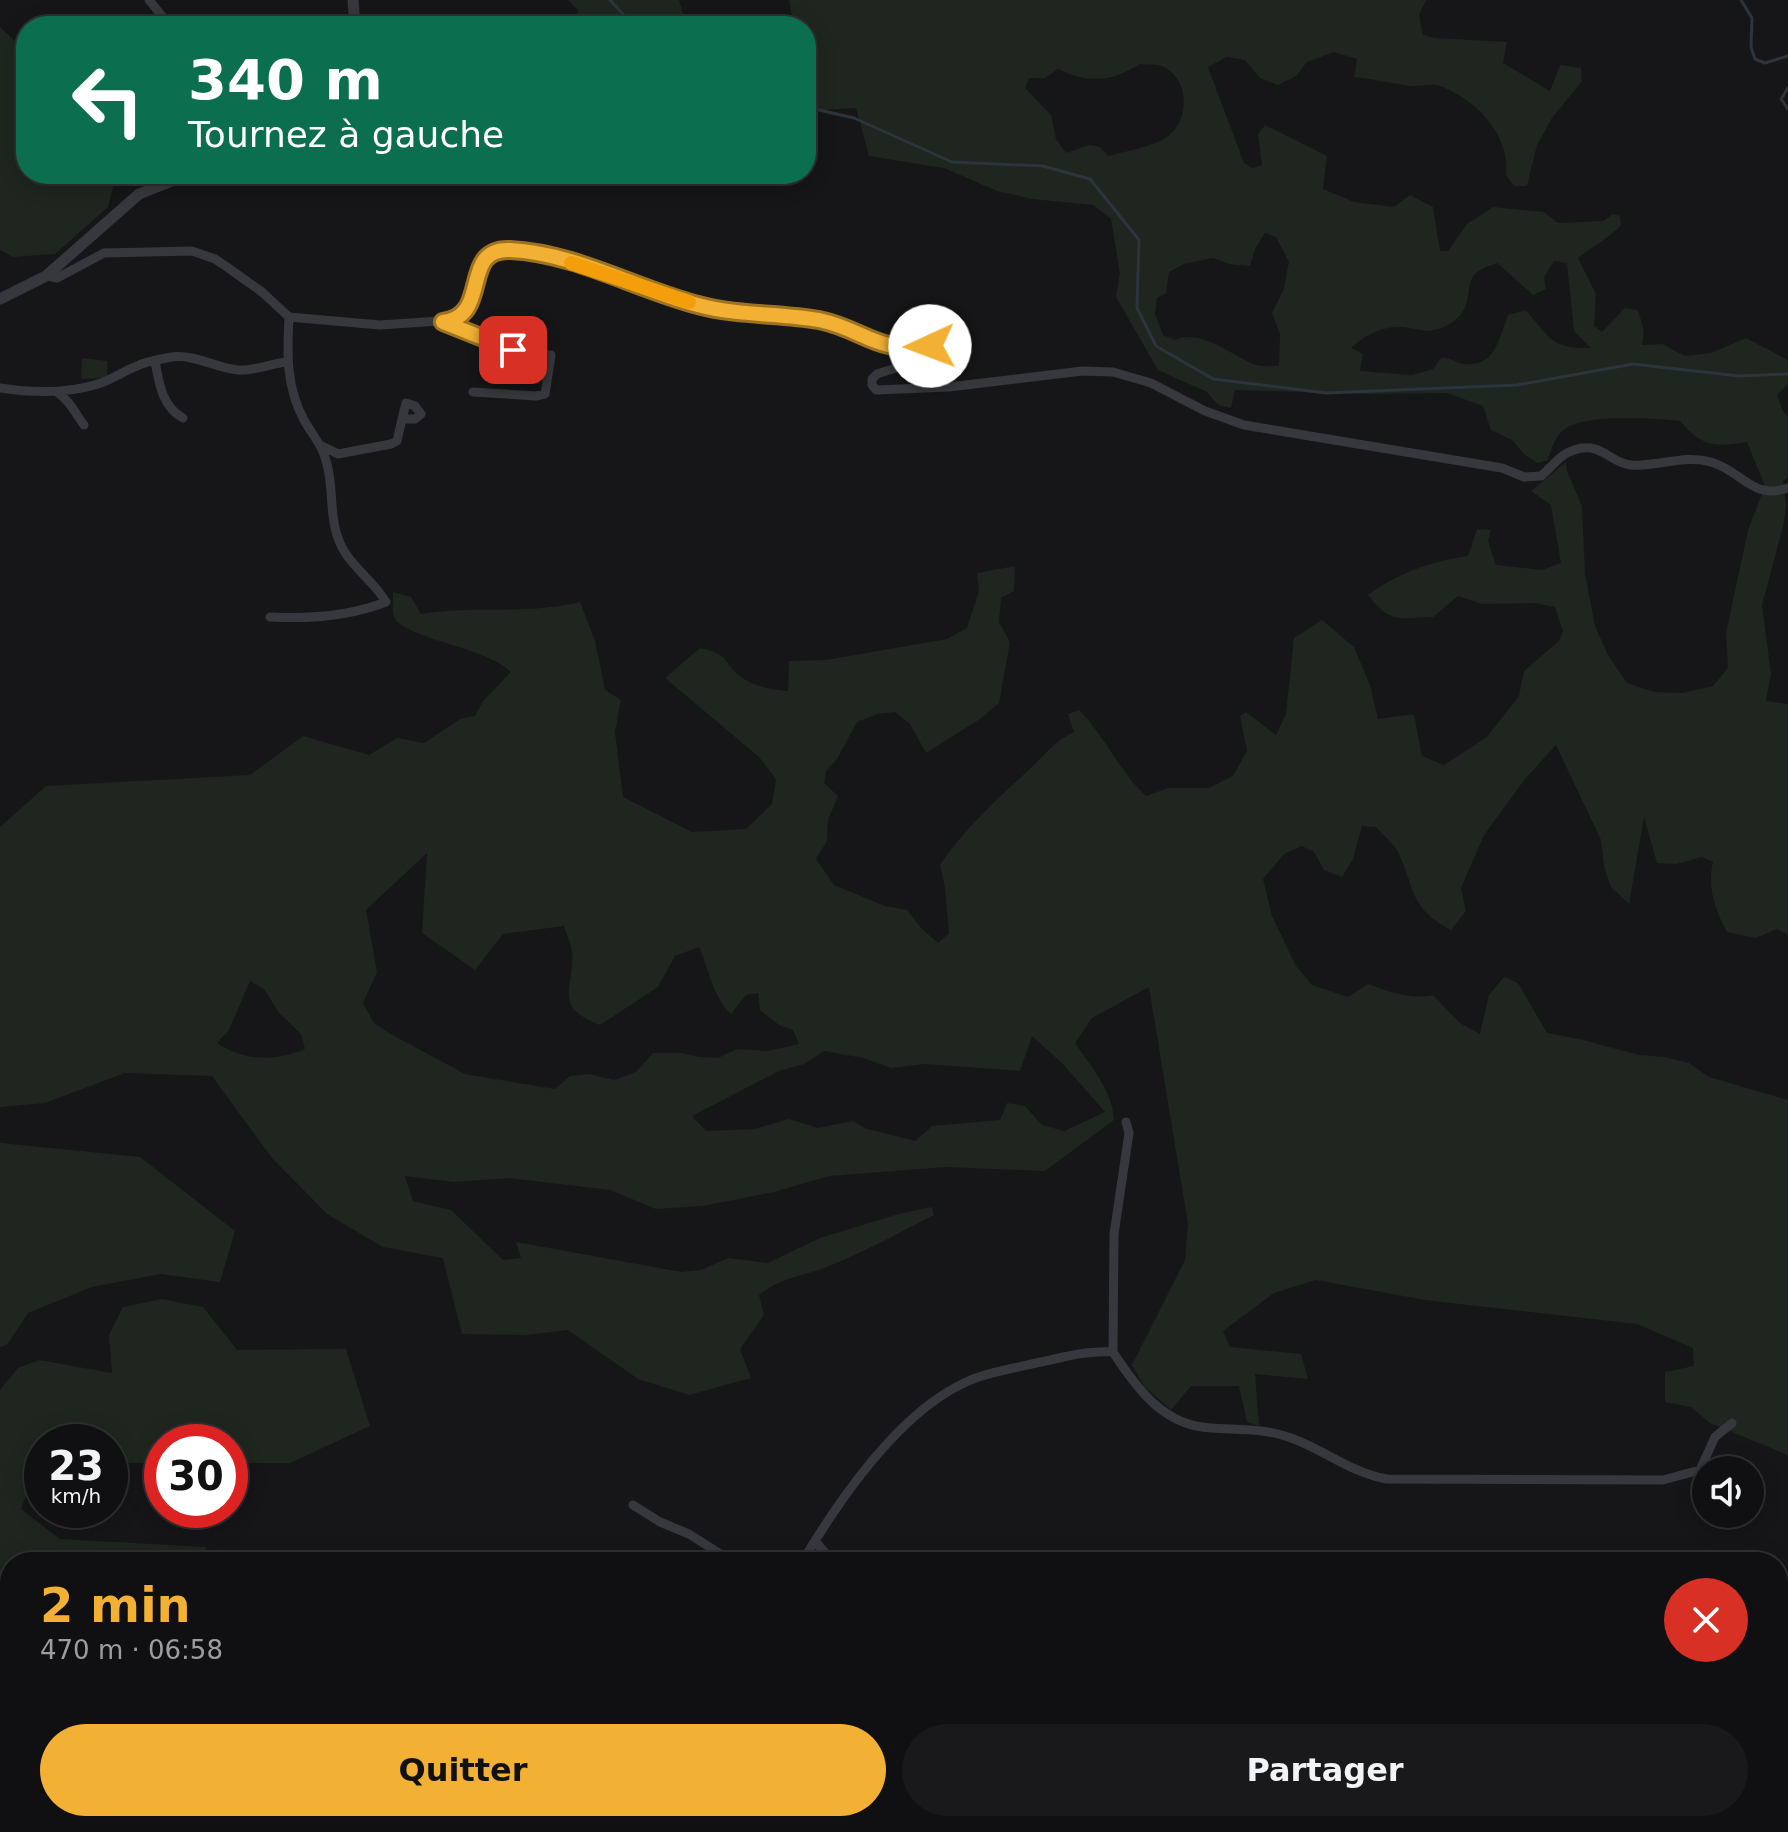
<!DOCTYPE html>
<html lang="fr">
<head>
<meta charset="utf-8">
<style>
	body { margin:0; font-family:"DejaVu Sans",sans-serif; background:#19191b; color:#f1f3f6; height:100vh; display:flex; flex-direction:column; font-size:30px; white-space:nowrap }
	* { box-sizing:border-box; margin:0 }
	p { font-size:26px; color:#9c9d9f }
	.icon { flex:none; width:44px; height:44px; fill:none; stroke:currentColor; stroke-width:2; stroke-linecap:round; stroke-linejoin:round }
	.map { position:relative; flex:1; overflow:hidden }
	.side { position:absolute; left:0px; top:1552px; width:1788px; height:280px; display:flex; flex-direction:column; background:#101012; border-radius:32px 32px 0 0; box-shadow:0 4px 20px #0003,0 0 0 2px #303032 }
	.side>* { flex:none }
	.hud { position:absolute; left:16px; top:16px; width:800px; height:168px; border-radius:32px; box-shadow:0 4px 20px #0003,0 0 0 2px #303032; background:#0b6e4f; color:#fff; overflow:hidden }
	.buttons { position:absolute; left:1692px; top:1456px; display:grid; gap:16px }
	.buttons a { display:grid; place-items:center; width:72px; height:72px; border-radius:50%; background:#101012; box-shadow:0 4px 20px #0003,0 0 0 2px #303032; font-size:40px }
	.speed { position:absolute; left:24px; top:1424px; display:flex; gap:16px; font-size:40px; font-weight:700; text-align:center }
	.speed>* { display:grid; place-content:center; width:104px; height:104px; border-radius:50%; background:#101012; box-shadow:0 4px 20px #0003,0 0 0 2px #303032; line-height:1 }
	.speed small { font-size:20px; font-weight:400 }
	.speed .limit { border:12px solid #d22; background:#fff; color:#111 }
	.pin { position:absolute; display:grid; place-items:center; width:68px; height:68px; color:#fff; margin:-34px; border-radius:16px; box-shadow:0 4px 12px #0006 }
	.me { position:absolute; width:88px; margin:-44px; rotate:268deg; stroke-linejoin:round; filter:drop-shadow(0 0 6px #0008) }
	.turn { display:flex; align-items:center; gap:28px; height:168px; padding:0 40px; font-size:36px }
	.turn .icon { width:104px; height:104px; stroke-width:2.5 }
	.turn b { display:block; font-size:56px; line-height:68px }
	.round { display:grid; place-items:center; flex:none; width:84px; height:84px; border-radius:42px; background:#19191b }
	.summary { display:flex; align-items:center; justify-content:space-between; height:136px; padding:0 40px }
	h1 { font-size:48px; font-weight:800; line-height:60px; color:#f2b134 }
	.cta { display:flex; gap:16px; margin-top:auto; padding:16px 40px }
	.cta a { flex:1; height:92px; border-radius:48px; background:#f2b134; color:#111; font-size:32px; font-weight:800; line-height:92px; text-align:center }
	.cta a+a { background:#19191b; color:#f1f3f6 }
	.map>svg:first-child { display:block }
	.green { fill:#1e261f; fill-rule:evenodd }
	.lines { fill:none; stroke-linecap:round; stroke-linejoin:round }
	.stream { stroke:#2c353c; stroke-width:3 }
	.minor { stroke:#37383d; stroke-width:9 }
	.tertiary { stroke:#37383d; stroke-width:11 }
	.route-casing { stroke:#9d7322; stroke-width:20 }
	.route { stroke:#f2b134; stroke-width:14 }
	.slow { stroke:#f59e0b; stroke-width:14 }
</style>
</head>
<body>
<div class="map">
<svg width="1788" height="1832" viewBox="0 0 1788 1832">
	<rect width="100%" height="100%" fill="#161618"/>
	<path class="green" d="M568,0H679L687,26H574L578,10Z
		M789,0H1426L1419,15L1423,35L1435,38L1507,42L1503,63L1550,91L1560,65L1581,68L1582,81L1552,118L1537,145L1527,186H1514L1506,175C1511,136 1476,99 1440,86C1431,83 1419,87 1409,86C1391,83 1373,79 1354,77L1357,59L1334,52L1307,62L1296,76L1278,85L1260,78L1245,60L1227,57L1208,67L1244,163L1252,168L1262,165L1258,134L1265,125L1327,156L1323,189L1354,202L1394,207L1410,195L1433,207L1440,251H1448L1467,224L1493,207L1544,212L1558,223L1603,221L1613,214L1620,216L1621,225C1608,239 1593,246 1578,258L1596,294L1594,326L1602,332L1625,308L1638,310L1644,331L1642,345L1662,344L1685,356L1711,353L1746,338L1788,360V384L1777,395L1783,411L1788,417V477L1783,481L1786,506L1783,527L1762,605L1771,674L1766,701L1788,704V935L1777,929L1756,938L1727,932C1715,910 1707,887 1713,862L1702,857L1676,864L1657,863L1644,817L1629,904L1611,887L1604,866L1601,840L1556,745L1525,779L1484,835L1461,888L1466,911L1451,930C1408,907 1416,889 1398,852C1393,843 1383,835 1376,827L1362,826L1353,859L1342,877L1324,870L1314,852L1302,846L1284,854L1263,879L1272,916L1296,966L1312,985L1348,997L1368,984C1390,992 1410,1000 1433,995L1460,1023L1480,1034L1489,995L1504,977L1518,983L1547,1033L1579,1039L1639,1055L1665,1057L1689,1063L1709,1077L1788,1100V1455L1710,1423L1691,1407L1665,1402V1372L1694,1366L1693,1348L1637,1324L1425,1300L1316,1280L1274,1293L1223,1331L1230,1347L1301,1354L1308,1379L1255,1374L1259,1426L1247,1422L1239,1386H1191L1171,1410L1144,1386L1132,1365L1185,1260L1188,1224L1149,987L1092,1018L1075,1043C1091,1066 1113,1092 1114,1120L1045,1171L946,1167L829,1176L774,1192L703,1206L656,1209L610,1190L509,1178L454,1182L405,1176L413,1201L451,1210L503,1260L521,1258L516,1242L681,1272L701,1270L728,1258L768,1263L820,1238L899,1214L932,1207L934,1215C899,1233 864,1252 827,1267C803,1276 779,1278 759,1295L764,1315L740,1349L751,1378L689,1395L638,1379L568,1330L526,1335L462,1334L443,1258L383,1247L327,1214L272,1158L212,1076L125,1073L45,1103L0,1107V827L46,786L250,775L303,736L369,755L397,738L424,743L460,719L475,716L483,701L511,672C487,647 404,639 394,617C392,610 393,599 393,592L411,597L421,614C473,605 528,615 580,602L595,641L605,690L621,700L615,732L623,797L692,832L746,829L772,804L776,779L759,757L665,678L700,648C732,656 719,659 740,676C753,686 771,690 788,691L789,661L826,660L947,639L967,628L979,591L977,573L1015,566L1014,591L1001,598L999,622L1010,642L999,703L980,719L926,753L910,724L895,712L877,714L857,722L837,759L826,771L824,783L838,796L828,820L827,841L816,859L834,885L885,906L907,910L922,929L938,943L949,933L945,888L940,865C966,826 1001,796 1035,764C1050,750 1055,741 1074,732L1068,714L1079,710C1106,737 1118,770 1146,796L1168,788H1209L1233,776L1247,751L1240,716L1246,712L1276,735L1286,714L1294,638L1322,620L1354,647L1370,685L1378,719L1414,714L1422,756L1444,765L1487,737L1519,696L1524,671L1559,641L1563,631L1555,607L1535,603L1482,604L1458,596L1433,617C1400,618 1390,624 1368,595C1400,572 1429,562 1468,556L1477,529L1491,530L1488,541L1496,565L1542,570L1561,563L1551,505L1531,491L1566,462L1567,471L1582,506L1585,574L1595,626L1608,655L1627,683L1654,692L1682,693L1713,686L1728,668L1726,633L1748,530L1765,486L1747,442C1714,447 1702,447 1680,421C1654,418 1588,414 1566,428C1556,434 1551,449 1548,460L1538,463L1525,455L1512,440L1491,430L1483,406L1447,393L1368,394L1235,390L1231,408L1218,405L1207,392L1158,370L1116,297L1120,273L1111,219L1093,205L1032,199L997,191L944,168L869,156L856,108L806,111V95L814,92L806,67V26H794ZM1140,64C1145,65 1154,64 1159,65C1189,75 1192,119 1167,137C1155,146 1123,152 1108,156L1100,147L1089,145L1066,153L1056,139L1051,115L1025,88L1029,78H1045L1058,69C1089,84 1111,82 1140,64ZM1265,233L1276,237L1289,262L1283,291L1272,313L1280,334L1279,366C1271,366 1261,367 1253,364C1232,355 1199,328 1175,340L1163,335L1155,314L1157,298L1166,293L1169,272L1184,264L1213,258L1229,264L1250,266L1255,249ZM1554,261L1567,263L1574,331L1591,348C1551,349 1550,338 1526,310L1508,315C1500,336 1495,368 1465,364C1456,363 1451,357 1441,358L1433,369L1412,375L1360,371L1363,354L1351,348C1364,336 1381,326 1400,327C1421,328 1427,336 1448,325C1479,308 1460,282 1480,270C1485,267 1492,265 1497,263L1533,295L1546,289L1544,277ZM427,853L422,933L475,970L503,934L564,926C566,934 571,943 572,951C575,988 551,1006 600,1025L658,987L675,956L699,947C709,970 713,997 731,1014L746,995L758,993L760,1010L779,1025L793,1030L799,1044L767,1051L737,1049L718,1058L698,1057L682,1053H653L636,1072L614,1080L589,1074L570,1076L555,1089L465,1074L389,1033L374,1023L363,1003L377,972L366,910ZM250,981L264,989L279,1013L301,1034L305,1049C273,1062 245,1061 217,1043L229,1030ZM1032,1036L1063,1064L1105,1112L1064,1131L1042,1125L1025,1106L1007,1103L1000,1120L932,1126L915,1141L867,1129L853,1121L818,1128L789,1119L754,1129L706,1131L692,1116L779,1071L804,1064L824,1051L863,1058L891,1068L925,1064L1020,1071Z
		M0,27L26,51V174H116L108,207L55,254L13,257L0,250Z
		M82,358L107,361V378L81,379Z
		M0,1143L140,1157L235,1231L220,1282L160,1274L92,1287L28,1313L7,1345L0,1347Z
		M162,1299L203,1307L237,1350L346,1349L370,1426L290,1463H230V1442H162V1463H110V1442H42V1463L38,1464L21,1509L60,1539L206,1547L204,1562H10V1822H207V1832H0V1390L18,1368L39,1360L112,1373L109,1335L123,1307Z
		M1778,1721L1788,1723V1832H1262L1250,1822H1778Z
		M405,1822H559L571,1832H421Z
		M658,1822H680L679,1832H652Z"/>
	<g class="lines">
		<path class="stream" d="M610,0L634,26
			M1741,0L1752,18L1751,47L1755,59L1765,63L1788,56
			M1788,88L1781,99L1788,109
			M806,107L854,118L952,162L1043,166L1090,179L1139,240L1137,308L1156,346L1213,379L1326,393L1517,385L1633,364L1739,376L1788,374"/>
		<path class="minor" d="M149,0L170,26
			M46,276L57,278L104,253L192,251L215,259L227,267L262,292L289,317L380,325L454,320C478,305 470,280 484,259C510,241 543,256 572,263C615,273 655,294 699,305C740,316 780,313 820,321C846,326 867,343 894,348C908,350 923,344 936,348L933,356L877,374L872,379V385L876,390L949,387L1082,371L1113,372L1151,383L1205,411L1244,425L1502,468L1524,477L1541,476C1552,467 1560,454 1574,450C1602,441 1609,463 1631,465C1658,467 1684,454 1711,462C1744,472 1751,500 1788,488
			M446,323L513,350L551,355L545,394L536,396L473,392
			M155,361C159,383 162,407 183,418
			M0,388C32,393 66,394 98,384C111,380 124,371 137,366C147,361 161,359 172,357C194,354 216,368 238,370C254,371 270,364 286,362
			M57,392C70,401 74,412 84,425
			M322,446L338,454L391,444L397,441L402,419H415L421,414L415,406L406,403L402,419
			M270,617C307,619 350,616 386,602C375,583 357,571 346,554C327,526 335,494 327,464C323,446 313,436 304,420C286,387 287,353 289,317
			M1113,1352C1137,1389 1164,1426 1211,1428C1238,1430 1265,1428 1291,1438C1325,1450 1351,1473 1387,1479L1663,1480L1700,1470L1715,1437L1732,1423
			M1113,1352L1114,1234L1129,1133L1126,1122
			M633,1505L660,1522L689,1534L733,1562
			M816,1542L833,1562
			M802,1562C839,1500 898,1414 964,1383C987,1372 1016,1368 1041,1362C1065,1357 1088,1350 1113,1352
			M428,1822L454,1823L485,1832
			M294,1832L303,1822
			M639,1832L648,1822"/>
		<path class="tertiary" d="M353,0L355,26
			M0,299L46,276L139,194L190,174"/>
	</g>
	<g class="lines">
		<g class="route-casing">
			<path id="route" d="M513,350L443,322C492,316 459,248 510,250C575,253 636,289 698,305C739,316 779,313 819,320C866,330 874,353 930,346"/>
		</g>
		<use href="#route" class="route"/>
		<path class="slow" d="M571,263L689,302"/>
	</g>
</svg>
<div class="buttons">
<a><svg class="icon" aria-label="sound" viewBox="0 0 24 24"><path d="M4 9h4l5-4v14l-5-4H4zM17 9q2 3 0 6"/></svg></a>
</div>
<div class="speed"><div>23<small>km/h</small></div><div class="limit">30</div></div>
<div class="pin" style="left:513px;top:350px;background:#d93025"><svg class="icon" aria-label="arrive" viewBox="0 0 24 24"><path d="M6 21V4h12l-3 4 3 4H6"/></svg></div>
<svg class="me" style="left:930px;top:346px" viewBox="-20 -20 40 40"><circle r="19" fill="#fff"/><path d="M0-13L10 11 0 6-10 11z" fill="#f2b134"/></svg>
<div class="hud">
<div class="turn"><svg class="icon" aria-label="left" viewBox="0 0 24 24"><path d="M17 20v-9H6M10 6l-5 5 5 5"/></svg><div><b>340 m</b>Tournez à gauche</div></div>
</div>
<section class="side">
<div class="summary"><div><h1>2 min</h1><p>470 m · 06:58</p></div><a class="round" style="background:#d93025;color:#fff"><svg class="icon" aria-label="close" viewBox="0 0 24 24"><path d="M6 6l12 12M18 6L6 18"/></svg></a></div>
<div class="cta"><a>Quitter</a><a>Partager</a></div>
</section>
</div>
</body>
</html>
